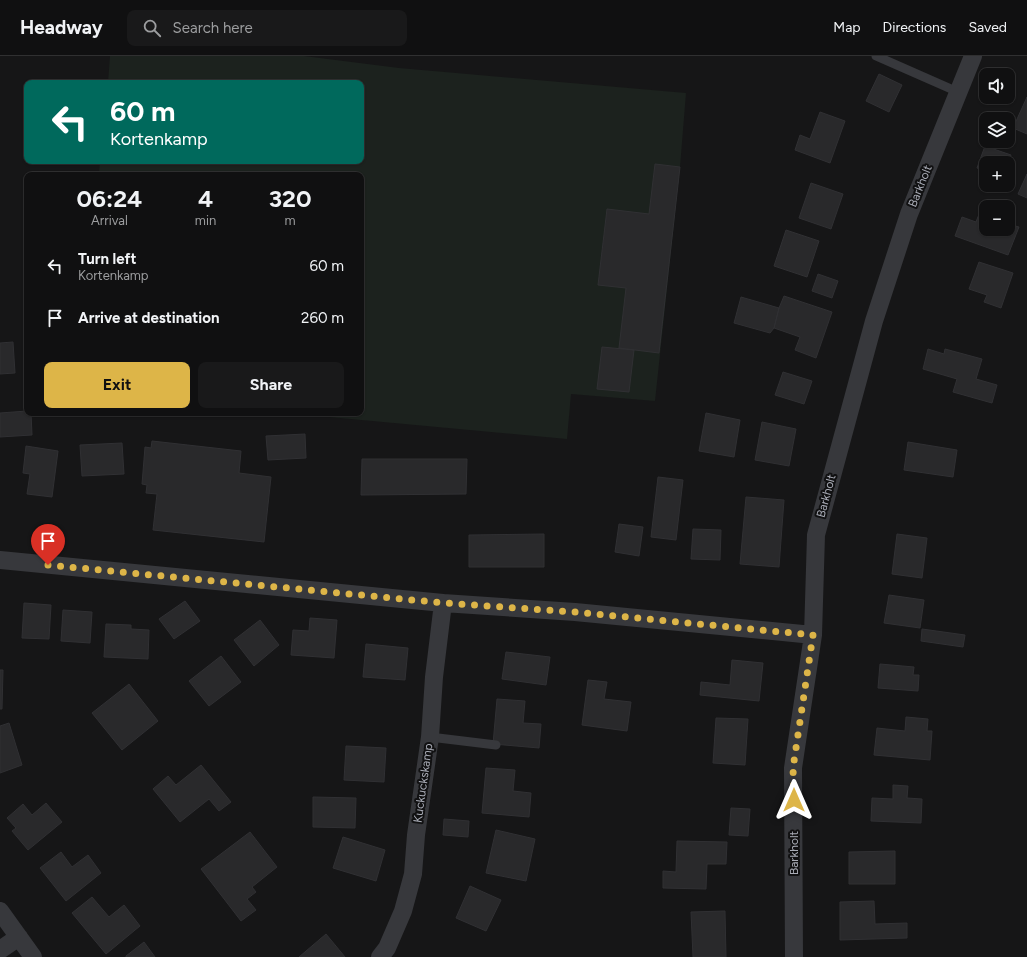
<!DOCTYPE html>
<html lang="en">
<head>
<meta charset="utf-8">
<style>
	body { margin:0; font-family:Figtree,sans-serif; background:#19191a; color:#f1f3f6; height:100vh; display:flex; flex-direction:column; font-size:15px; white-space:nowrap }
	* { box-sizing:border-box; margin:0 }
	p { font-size:13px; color:#9c9d9f }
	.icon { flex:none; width:22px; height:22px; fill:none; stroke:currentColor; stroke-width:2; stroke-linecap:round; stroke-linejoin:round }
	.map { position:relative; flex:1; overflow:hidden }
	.sheet { position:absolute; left:24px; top:116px; width:340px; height:244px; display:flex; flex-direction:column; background:#101011; border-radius:8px; box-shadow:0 1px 3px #0004,0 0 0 1px #303031 }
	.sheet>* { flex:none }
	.top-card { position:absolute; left:24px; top:24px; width:340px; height:84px; border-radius:8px; box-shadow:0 1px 3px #0004,0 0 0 1px #303031; background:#00695c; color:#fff; overflow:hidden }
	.tools { position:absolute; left:979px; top:12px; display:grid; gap:8px }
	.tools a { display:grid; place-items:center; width:36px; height:36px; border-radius:8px; background:#101011; box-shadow:0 1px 3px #0004,0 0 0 1px #303031; font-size:20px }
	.pin { position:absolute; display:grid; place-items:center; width:34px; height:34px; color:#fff; margin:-41px -17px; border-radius:50% 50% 50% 0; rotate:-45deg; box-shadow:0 0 4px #0007 }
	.pin .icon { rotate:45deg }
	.me { position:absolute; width:44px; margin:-22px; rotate:0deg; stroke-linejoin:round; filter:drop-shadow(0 0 3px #0008) }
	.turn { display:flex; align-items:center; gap:14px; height:84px; padding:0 20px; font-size:18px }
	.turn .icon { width:52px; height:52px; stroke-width:2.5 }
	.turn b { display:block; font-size:28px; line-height:34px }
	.eta { display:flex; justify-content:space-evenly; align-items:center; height:68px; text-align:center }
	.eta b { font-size:24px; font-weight:700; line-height:28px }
	.cta { display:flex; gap:8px; margin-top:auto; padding:8px 20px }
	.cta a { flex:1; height:46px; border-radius:8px; background:#ddb548; color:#111; font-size:16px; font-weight:700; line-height:46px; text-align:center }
	.cta a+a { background:#19191a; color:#f1f3f6 }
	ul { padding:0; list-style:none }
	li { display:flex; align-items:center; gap:12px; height:52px; padding:0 20px }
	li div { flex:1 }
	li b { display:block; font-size:15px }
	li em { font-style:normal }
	header { display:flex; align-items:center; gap:24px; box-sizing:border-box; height:56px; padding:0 20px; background:#101011; border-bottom:1px solid #303031 }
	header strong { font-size:19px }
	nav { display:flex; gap:22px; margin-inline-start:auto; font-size:14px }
	.search { width:280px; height:36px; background:#19191a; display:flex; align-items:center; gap:10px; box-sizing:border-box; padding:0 14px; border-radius:8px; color:#9c9d9f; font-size:15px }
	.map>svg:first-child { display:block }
	.green { fill:#1c221e }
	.building { fill:#29292b; stroke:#303033 }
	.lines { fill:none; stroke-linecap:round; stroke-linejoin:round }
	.lane { stroke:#37383c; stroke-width:9 }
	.street { stroke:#37383c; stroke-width:18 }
	.route { stroke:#ddb548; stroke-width:7; stroke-dasharray:0 12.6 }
	.labels { text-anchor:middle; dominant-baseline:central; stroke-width:4; stroke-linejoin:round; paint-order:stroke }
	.street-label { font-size:12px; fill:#a9acb6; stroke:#111112 }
</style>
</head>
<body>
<header>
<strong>Headway</strong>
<div class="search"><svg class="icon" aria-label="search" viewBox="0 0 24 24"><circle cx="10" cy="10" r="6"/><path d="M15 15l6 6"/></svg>Search here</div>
<nav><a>Map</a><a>Directions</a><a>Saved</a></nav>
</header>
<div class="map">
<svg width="1027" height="901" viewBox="0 0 1027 901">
	<rect width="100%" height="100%" fill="#161617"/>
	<path class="green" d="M110,0H304L399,12L686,37L680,111L655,345L571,338L567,383L286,357H361V119H99L100,105H361V27H108Z"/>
	<path class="building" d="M879,18L902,29L889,56L866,45Z
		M1027,41V78L1013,72Z
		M820,56L845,65L830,107L795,94L800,79L810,83Z
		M985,90L1011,99L1008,108L986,107V115L977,112Z
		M655,108L680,111L659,297L619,292L626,232L598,229L607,153L649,158Z
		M1027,118V142L1018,138Z
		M811,127L843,138L831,173L799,162Z
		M984,145L1001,151H986V173H1008V168L1019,171L1008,199L955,180L962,161L976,166Z
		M786,174L819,185L807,221L774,210Z
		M979,206L1013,217L1001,252L984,246L987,239L969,233Z
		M818,218L838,225L832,242L812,235Z
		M784,240L832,256L816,302L795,294L800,281L774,272L779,252Z
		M741,241L779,252L774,272L770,277L734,267Z
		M13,286L15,317L0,318V287Z
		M602,291L634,294L629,336L597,333Z
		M928,293L944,298L945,293L982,303L976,323L997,329L992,347L953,336L957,323L923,313Z
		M783,316L812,325L804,348L775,339Z
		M27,355V357H31L32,379L0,381V357Z
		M706,357L740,364L734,401L699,395Z
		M762,366L796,373L789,410L755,404Z
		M305,378L306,402L268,404L266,380Z
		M152,385L241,395L239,417L271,421L264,486L153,474L157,438L146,437L147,429L142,428L145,391L151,392Z
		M908,386L957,394L953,421L904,414Z
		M122,387L124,418L82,420L80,389Z
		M26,390L58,395L52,441L27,438L30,418L23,417Z
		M362,403H467L466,438L361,439Z
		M658,421L683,424L676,484L651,481Z
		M746,441L784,444L779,511L740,508Z
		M619,468L643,471L639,500L615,496Z
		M693,473L721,474L720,504L691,503Z
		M544,478V511H469V479Z
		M897,478L927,482L922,522L892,518Z
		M889,539L924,544L920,572L884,567Z
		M185,545L200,565L174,583L159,563Z
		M24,547L51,549L49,583L22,582Z
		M63,554L92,556L90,587L61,585Z
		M310,562L337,564L334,602L291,599L293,574L309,575Z
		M260,564L279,589L254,610L234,584Z
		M106,568L131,569V573L149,574L148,603L104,601Z
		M922,573L965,579L963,591L921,585Z
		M366,588L408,592L405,624L363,621Z
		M506,596L550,601L546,629L502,623Z
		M221,600L241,626L209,650L189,625Z
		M732,604L763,607L759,645L700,639L701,626L730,629Z
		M880,608L914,611L913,619H919L918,635L878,632Z
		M0,614H3L2,653H0Z
		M588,624L607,626L604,643L631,646L627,675L582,669Z
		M129,628L158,665L122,694L92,657Z
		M497,643L525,645L523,667L541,668L539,692L493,688Z
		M906,661L928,663L927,675H932L930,704L874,699L877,672L905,675Z
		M716,662L748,663L745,709L713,707Z
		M9,667L22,709L0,717V670Z
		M346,690L386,692L384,726L344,724Z
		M201,709L231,746L219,755L209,743L180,766L153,733L168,720L176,729Z
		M486,712L515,714L513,735L531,737L529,761L482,757Z
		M893,729L908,730L907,742L922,743L921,767L871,765L872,742L893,743Z
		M313,741L356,742L355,772L313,771Z
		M46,747L62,766L28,794L12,775L16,772L7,762L23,748L32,759Z
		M731,752L750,753L748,780L729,779Z
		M444,763L469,765L468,781L443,779Z
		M496,774L535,783L526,825L486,817Z
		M250,776L277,811L252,831L256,836L247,843L256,854L241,865L201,813Z
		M343,781L385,794L376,825L333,812Z
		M677,785L727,786L726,808H707L706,833L663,832V815L676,816Z
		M895,795V828H849V796Z
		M61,796L72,811L88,799L101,817L66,845L40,812Z
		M470,830L501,844L486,875L456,862Z
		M92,841L109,861L124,849L140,870L106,898L72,857Z
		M874,845L875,868L907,867V882L840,884V846Z
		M725,855L726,901H693L691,856Z
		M326,878L345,901H299Z
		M144,886L155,901H126V900Z"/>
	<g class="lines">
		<path class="lane" d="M876,0L958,36
			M430,681L496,689"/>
		<path class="street" d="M0,504L443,547L575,556L813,579
			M0,855L33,901
			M0,894L19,881
			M380,901L387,892L403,855L413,818L416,779L430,681L434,621L443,547
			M794,901L793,712L813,579L816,479L874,265L909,158L973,0"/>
	</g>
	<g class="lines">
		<path class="route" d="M48,509L444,547L575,556L813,579L793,712L794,744"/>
	</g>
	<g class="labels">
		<g class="street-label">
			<text transform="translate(920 130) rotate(-68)">Barkholt</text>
			<text transform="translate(826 440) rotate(-75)">Barkholt</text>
			<text transform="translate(423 727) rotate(-82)">Kuckuckskamp</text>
			<text transform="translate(794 797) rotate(-90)">Barkholt</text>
		</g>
	</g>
</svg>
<div class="tools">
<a><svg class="icon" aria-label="sound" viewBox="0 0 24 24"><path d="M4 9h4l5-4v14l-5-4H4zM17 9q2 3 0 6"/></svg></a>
<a><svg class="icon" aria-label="layers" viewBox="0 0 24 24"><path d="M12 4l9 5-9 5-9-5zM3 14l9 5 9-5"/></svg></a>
<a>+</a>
<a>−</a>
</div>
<div class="pin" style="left:48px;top:509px;background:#d93025"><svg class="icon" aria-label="arrive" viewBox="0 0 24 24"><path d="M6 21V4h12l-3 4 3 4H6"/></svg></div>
<svg class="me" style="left:794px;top:744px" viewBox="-20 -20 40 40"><path d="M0-17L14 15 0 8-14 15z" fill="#ddb548" stroke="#fff" stroke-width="4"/></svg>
<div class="top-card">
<div class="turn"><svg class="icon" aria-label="left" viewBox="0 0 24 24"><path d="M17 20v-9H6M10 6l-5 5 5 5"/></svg><div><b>60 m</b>Kortenkamp</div></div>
</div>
<section class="sheet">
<div class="eta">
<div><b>06:24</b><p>Arrival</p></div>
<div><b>4</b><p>min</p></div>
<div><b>320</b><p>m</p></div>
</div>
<ul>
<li><svg class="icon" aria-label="left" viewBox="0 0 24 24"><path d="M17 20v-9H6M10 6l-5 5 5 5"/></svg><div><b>Turn left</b><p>Kortenkamp</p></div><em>60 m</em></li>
<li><svg class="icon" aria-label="arrive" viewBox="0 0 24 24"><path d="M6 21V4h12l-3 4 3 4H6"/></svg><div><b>Arrive at destination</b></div><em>260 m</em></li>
</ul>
<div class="cta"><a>Exit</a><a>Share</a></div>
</section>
</div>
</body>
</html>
